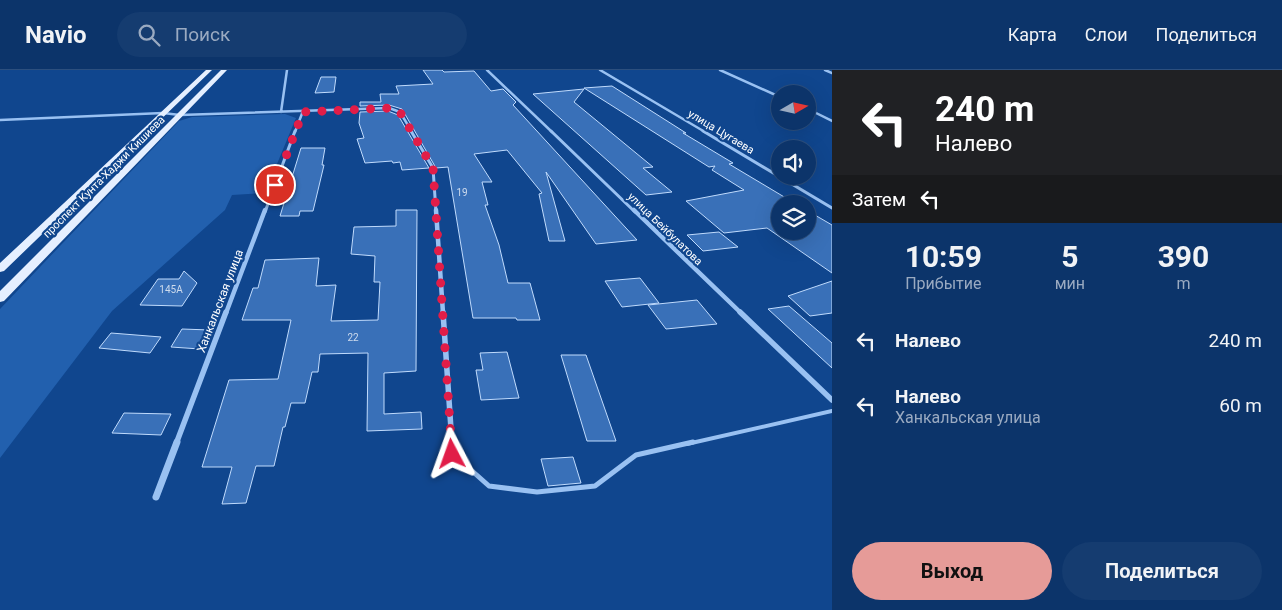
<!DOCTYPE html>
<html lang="ru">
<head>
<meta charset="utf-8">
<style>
	body { margin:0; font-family:Roboto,sans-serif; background:#153c70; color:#f1f3f6; height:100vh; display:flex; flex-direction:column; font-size:19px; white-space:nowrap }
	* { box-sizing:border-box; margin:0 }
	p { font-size:16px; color:#9aaac1 }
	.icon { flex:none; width:28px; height:28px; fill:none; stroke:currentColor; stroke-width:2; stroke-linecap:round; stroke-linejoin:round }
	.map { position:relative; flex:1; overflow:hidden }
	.drawer { display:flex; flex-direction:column; background:#0c346a; width:450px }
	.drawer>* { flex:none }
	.guide { background:#202124; color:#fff; overflow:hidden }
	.needle { width:32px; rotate:81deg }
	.tools { position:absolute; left:771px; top:15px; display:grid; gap:10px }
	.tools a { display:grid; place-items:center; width:45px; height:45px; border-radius:50%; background:#0c346a; box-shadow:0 5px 20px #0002,0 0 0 1px #2c4f7e; font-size:25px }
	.pin { position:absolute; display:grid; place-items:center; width:42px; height:42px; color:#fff; margin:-21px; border:2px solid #fff; border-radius:50%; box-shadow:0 1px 5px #0007 }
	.me { position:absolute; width:55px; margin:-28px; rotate:356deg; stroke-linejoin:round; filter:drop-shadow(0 0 4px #0008) }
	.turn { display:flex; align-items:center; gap:18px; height:105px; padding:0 20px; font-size:22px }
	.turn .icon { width:65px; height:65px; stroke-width:2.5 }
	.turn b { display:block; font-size:35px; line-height:42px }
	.then { display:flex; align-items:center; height:48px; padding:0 20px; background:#0003; gap:10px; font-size:19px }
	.eta { display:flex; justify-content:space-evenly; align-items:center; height:85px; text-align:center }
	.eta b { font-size:30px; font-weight:700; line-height:35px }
	.primary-button { display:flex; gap:10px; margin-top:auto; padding:10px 20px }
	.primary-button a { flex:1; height:58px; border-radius:30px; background:#e69b98; color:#111; font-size:20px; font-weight:700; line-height:58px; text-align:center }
	.primary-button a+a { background:#153c70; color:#f1f3f6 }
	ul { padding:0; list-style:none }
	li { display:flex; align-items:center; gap:15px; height:65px; padding:0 20px }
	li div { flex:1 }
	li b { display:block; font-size:19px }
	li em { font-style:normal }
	header { display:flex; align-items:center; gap:30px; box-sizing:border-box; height:70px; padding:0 25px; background:#0c346a; border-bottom:1px solid #2c4f7e }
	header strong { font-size:24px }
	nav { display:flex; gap:28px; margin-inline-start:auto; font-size:18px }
	.search { width:350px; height:45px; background:#153c70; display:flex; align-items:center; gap:12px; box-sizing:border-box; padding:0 18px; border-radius:28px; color:#9aaac1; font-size:19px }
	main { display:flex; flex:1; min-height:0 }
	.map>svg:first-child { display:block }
	.green { fill:#2260ae }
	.building { fill:#3970b8; stroke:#c0dbfd }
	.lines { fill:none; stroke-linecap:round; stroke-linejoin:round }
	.service-far1 { stroke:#99c1f2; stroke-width:4 }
	.service { stroke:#99c1f2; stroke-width:5 }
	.minor-far4 { stroke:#99c1f2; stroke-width:2.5 }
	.minor-far3 { stroke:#99c1f2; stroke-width:3 }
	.minor-far2 { stroke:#99c1f2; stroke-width:4.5 }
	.minor-far1 { stroke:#99c1f2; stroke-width:5.5 }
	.minor { stroke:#99c1f2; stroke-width:7 }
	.primary { fill:#e5efff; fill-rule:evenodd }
	.route { stroke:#e11d48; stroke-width:9; stroke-dasharray:0 16.2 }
	.labels { text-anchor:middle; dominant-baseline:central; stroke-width:4.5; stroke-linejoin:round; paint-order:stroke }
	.number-label { font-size:10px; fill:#cedbed }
	.far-street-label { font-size:11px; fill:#fff; stroke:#10468e }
	.street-label { font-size:12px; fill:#fff; stroke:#10468e }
</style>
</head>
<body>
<header>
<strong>Navio</strong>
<div class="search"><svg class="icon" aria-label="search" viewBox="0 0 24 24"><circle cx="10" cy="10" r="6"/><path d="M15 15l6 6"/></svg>Поиск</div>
<nav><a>Карта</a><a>Слои</a><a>Поделиться</a></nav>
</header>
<main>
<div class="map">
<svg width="832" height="540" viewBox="0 0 832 540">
	<rect width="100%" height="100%" fill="#10468e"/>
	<path class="green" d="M285,44L296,48L265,123L232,125L225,140L112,241L0,388V239L179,51L192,47Z"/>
	<path class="building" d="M423,0H442L444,2L474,1L491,21L503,19L516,32L513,35L637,170L596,174L546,102L565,171H549L539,124L542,123L507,80L474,84L492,112H482L488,135H485L499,175L508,213H530L540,250H517L516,248H473L448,97L436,98L402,39L389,35L360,36V32H381L380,24H399L396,16L433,14Z
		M321,7H336L334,22L315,23Z
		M612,16L686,63H683L733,93L729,94L796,134H780V161H808V141L832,155V203L767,158L724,163L686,131L744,120L712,100L715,96L709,97L584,18Z
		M584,19L574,32L653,97L643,98L672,122L646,125L533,24Z
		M388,41L398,45L429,98L402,100L400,92L393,93L392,91L365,93L357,69L364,68L359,53L360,42Z
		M301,78H325L322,95H324L313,141H300L299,146H280Z
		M396,140H417L416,301L384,303V344L421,342L422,359L367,361L368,283L320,284L318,302H312L305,333H291L285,357H283L274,396H256L246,433L222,434L232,397H202L229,310L278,309L291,250H242L253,218H258L265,190L319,188L316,216L336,215L331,251L378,250L380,212H374L375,186L351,184L354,157L396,156Z
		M719,162L738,177L703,181L687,165Z
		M184,201L197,213L182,236L140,235L158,209H179Z
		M640,208L659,233L622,237L605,211Z
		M832,211V243L810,246L788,226Z
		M697,230L717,254L666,259L648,235Z
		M789,236L832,273V298L768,239Z
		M182,259L210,260L200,279L171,277Z
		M111,263L161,267L150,283L99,278Z
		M507,282L519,328L481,330L476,300H483L480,283Z
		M561,285H586L616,371H587Z
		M124,343L171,344L161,365L112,363Z
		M573,387L581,413L548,416L541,389Z"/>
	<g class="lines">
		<path class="service-far1" d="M687,374L832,341"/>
		<path class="service" d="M453,384L489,416L537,422L595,416L636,385L693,372"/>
		<path class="minor-far4" d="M487,0L552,62
			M600,0L705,62
			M720,0L780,27
			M825,0L832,3
			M808,39L832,51
			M281,42L287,0
			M0,50L163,43L180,45L389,38L400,42L412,62
			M295,62L303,41"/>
		<path class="minor-far3" d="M411,61L433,98L436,142
			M551,61L635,142
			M703,61L832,138
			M265,142L295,61"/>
		<path class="minor-far2" d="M436,140L443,243
			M634,140L741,243
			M226,243L265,140"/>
		<path class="minor-far1" d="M443,242L452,374
			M740,242L832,330
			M176,374L226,242"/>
		<path class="minor" d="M452,372L453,384
			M156,427L177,372"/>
		<path class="primary" d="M206,0H212L4,201L0,202V193Z
			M221,0H227L4,231L0,232V221Z"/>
	</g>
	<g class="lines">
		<path class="route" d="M275,115L303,42L390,38L400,42L433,98L452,384"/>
	</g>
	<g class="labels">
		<g class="number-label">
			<text x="462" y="122">19</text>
			<text x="171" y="219">145А</text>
			<text x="353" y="267">22</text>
		</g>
		<g class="far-street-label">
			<text transform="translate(721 62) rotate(31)">улица Цугаева</text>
			<text transform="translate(104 107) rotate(-45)">проспект Кунта-Хаджи Кишиева</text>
			<text transform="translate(665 159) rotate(44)">улица Бейбулатова</text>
		</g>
		<g class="street-label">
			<text transform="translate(220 231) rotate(-69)">Ханкальская улица</text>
		</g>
	</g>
</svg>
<div class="tools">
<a><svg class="needle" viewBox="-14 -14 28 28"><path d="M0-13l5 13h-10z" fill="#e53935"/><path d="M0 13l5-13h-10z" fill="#9aaac1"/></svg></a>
<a><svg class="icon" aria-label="sound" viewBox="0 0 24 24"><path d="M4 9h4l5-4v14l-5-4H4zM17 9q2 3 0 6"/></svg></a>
<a><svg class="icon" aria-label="layers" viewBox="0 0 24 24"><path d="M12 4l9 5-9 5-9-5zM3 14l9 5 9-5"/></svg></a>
</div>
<div class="pin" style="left:275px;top:115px;background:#d93025"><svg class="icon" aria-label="arrive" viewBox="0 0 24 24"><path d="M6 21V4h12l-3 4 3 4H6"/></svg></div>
<svg class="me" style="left:452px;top:384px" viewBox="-20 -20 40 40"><path d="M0-17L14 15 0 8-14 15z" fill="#e11d48" stroke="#fff" stroke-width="4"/></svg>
</div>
<section class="drawer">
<div class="guide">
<div class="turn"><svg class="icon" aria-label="left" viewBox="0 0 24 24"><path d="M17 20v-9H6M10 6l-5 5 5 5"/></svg><div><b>240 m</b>Налево</div></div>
<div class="then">Затем<svg class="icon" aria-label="left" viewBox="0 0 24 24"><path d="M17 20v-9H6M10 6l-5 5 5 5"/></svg></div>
</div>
<div class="eta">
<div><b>10:59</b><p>Прибытие</p></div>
<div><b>5</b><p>мин</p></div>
<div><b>390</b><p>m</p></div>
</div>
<ul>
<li><svg class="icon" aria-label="left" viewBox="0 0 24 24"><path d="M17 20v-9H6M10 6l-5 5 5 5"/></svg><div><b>Налево</b></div><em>240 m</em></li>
<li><svg class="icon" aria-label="left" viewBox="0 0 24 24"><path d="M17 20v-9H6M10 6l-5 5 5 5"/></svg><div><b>Налево</b><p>Ханкальская улица</p></div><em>60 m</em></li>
</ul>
<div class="primary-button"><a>Выход</a><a>Поделиться</a></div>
</section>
</main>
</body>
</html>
